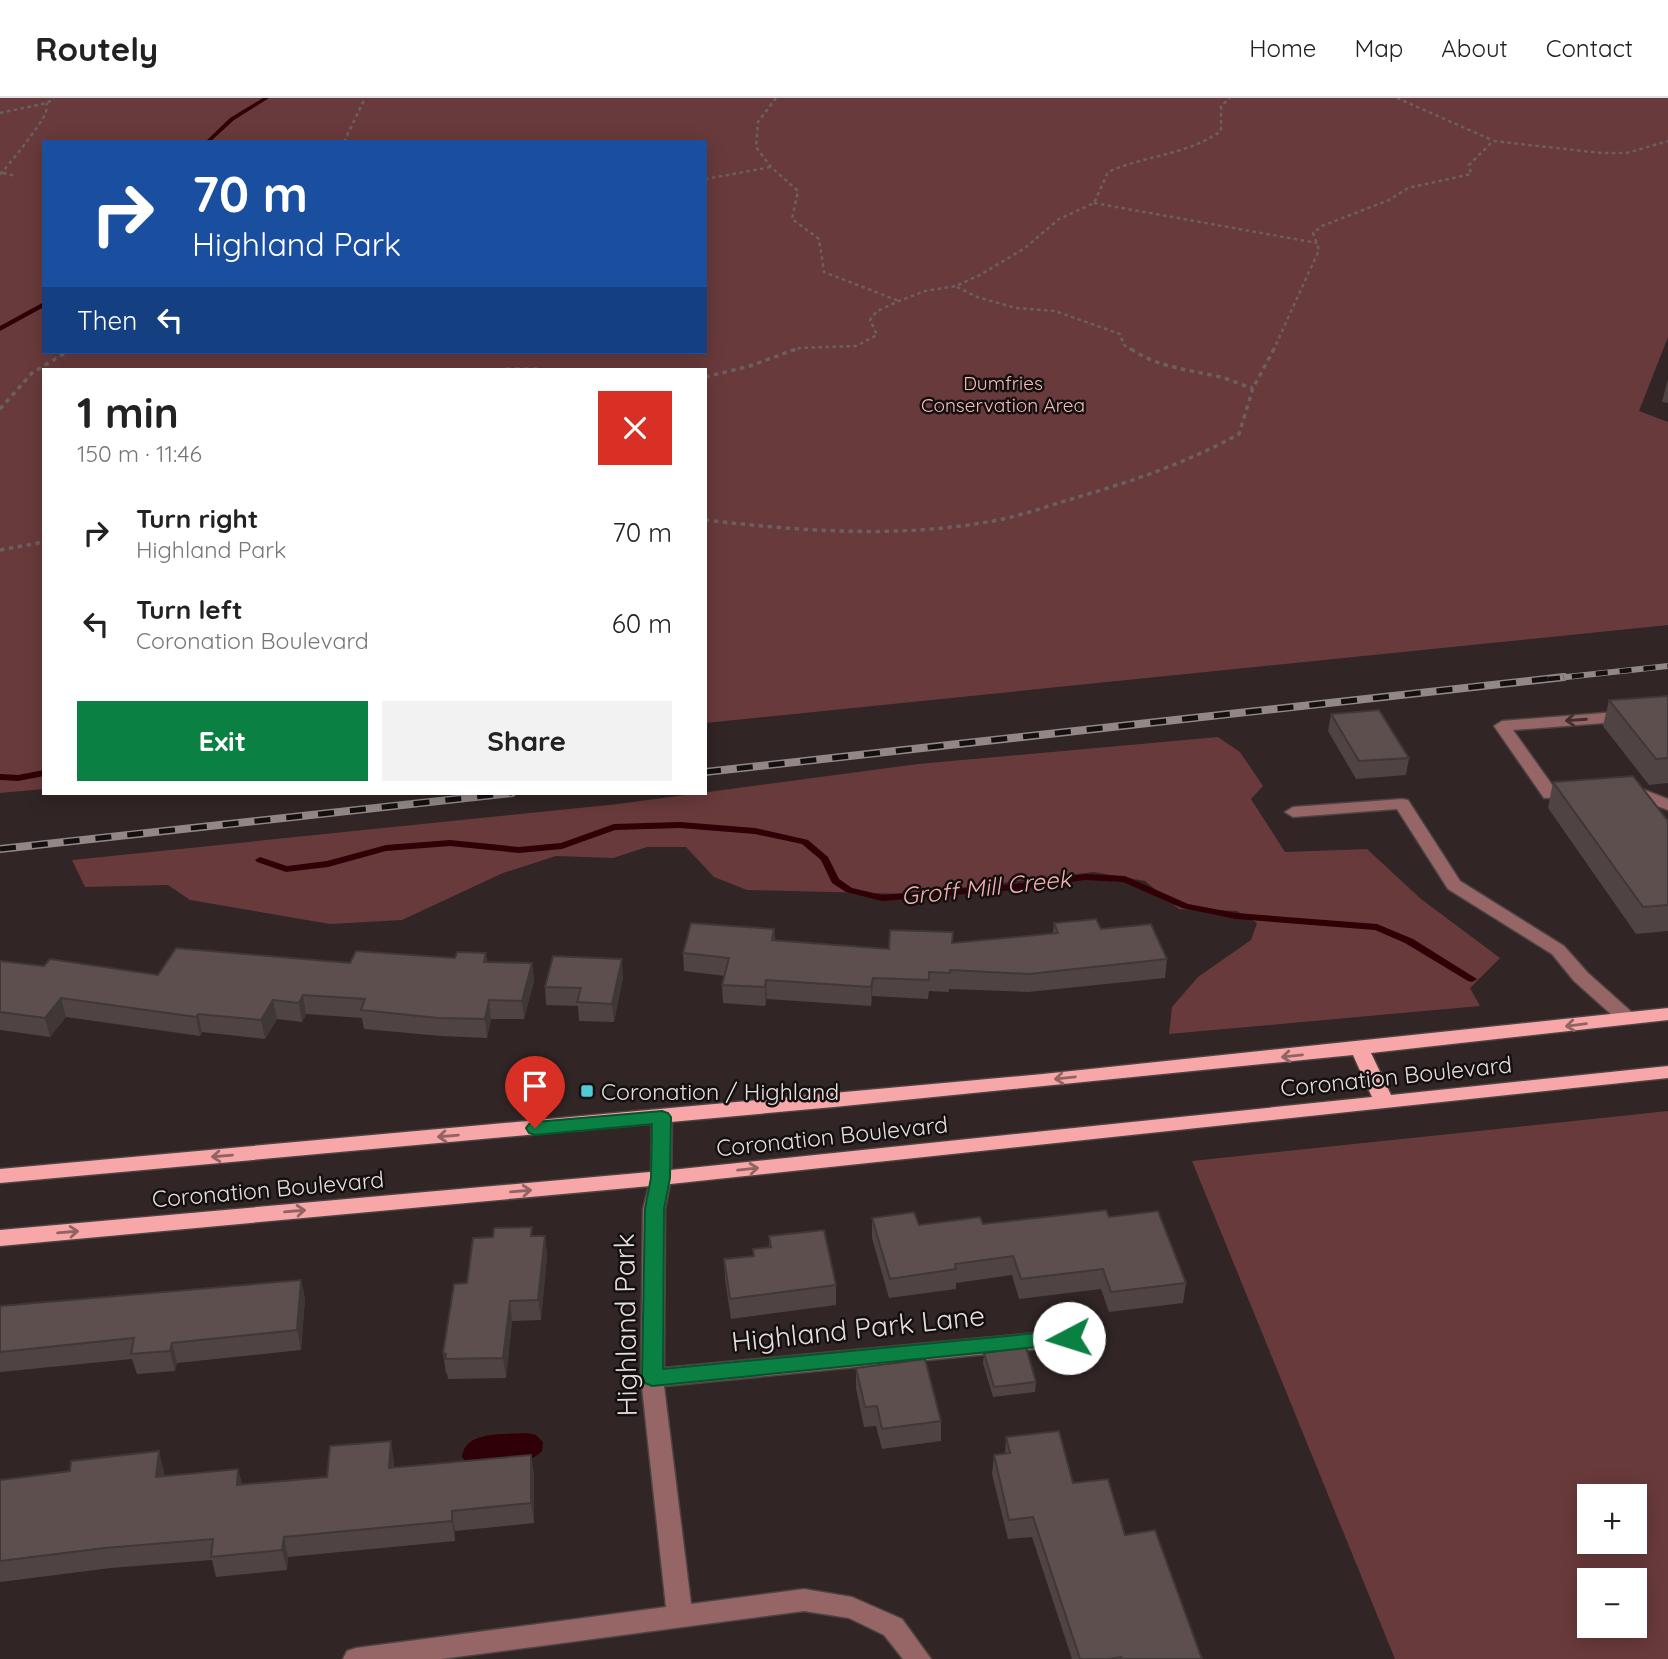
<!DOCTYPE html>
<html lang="en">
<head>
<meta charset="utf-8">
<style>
	body { margin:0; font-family:Quicksand,sans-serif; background:#f2f2f2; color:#222; height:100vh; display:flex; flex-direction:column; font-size:26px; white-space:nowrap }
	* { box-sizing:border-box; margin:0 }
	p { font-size:23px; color:#767676 }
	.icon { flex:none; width:38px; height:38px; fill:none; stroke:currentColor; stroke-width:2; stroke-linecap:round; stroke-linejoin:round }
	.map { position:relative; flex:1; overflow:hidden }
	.sheet { position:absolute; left:42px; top:270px; width:665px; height:427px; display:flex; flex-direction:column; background:#fff; border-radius:0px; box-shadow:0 4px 18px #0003 }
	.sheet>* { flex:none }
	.top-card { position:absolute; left:42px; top:42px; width:665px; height:214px; border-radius:0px; box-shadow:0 4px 18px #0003; background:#1a4fa0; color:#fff; overflow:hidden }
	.buttons { position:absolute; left:1577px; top:1386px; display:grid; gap:14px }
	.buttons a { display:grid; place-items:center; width:70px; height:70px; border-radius:0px; background:#fff; box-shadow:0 4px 18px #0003; font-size:35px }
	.pin { position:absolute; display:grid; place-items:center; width:60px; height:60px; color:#fff; margin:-72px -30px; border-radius:50% 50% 50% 0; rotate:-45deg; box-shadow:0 0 7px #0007 }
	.pin .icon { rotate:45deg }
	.me { position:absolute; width:77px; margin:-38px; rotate:265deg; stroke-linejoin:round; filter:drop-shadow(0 0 5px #0008) }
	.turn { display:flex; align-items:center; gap:24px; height:147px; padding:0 35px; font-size:32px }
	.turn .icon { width:91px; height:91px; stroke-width:2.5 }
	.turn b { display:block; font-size:49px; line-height:60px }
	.then { display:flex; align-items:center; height:66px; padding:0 35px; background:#0003; gap:14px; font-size:26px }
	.round { display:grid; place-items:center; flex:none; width:74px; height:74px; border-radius:0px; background:#f2f2f2 }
	.headline { display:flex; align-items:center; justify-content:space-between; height:119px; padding:0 35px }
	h1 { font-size:42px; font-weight:800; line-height:52px }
	.action { display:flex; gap:14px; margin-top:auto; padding:14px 35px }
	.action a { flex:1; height:80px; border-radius:0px; background:#0b8043; color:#fff; font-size:28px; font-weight:800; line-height:80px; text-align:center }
	.action a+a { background:#f2f2f2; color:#222 }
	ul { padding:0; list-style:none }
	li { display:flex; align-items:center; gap:21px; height:91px; padding:0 35px }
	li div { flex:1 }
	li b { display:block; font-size:26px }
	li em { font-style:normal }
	header { display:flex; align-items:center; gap:42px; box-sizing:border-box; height:98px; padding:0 35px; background:#fff; border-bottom:2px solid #e0e0e0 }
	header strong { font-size:33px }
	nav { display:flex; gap:38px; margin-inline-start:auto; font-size:24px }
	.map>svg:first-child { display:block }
	.green { fill:#693a3b; fill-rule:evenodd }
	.water { fill:#2f0005 }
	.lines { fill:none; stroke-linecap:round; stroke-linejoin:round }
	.stream { fill:#2f0005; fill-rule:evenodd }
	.minor-casing { stroke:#4e4343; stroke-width:3 }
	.major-casing { stroke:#4e4343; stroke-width:3 }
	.path-far1 { stroke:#6a6060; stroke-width:2.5; stroke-dasharray:3.5 3.5; stroke-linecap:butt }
	.path { stroke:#6a6060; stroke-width:3.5; stroke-dasharray:4.5 4.5; stroke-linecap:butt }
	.minor { fill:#966565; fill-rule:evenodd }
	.major { fill:#f7a7a7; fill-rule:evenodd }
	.rail-far1-casing { stroke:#928888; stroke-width:6 }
	.rail-casing { stroke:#928888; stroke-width:8 }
	.rail-far1 { stroke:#151010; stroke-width:4.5; stroke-dasharray:12; stroke-linecap:butt }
	.rail { stroke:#151010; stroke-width:5; stroke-dasharray:16; stroke-linecap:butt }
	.wall { fill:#4f4443 }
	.shaded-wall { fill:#403737 }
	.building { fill:#5c4f4e; stroke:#403737; stroke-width:2 }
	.oneway { stroke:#422e2e }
	.oneway2 { stroke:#916363 }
	.route { fill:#0b8043; stroke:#07532c; stroke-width:2 }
	.poi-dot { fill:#51ccd2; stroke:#151010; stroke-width:2.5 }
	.labels { text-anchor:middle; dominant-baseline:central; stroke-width:5; stroke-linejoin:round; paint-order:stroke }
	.far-park-label { font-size:19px; fill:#f5bcbb; stroke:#151010 }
	.street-label { font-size:23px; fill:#e6dede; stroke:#151010 }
	.poi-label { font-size:23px; fill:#e6dede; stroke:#151010; text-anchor:start }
	.water-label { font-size:24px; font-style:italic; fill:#f9aeae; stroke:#151010 }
	.near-street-label { font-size:28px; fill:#e6dede; stroke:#151010 }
</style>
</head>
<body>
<header>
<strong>Routely</strong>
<nav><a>Home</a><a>Map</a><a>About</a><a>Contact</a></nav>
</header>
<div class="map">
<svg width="1668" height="1561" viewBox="0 0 1668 1561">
	<rect width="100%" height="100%" fill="#312525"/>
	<path class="green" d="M0,0H1668V239L1639,313L1668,324V527L705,625V271H44V691L0,695ZM44,44H705V254H44Z
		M1218,639L1240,654L1263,688L1251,701L1285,754L1367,751L1421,801L1500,860L1470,890L1480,908L1169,936L1172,909L1198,879L1251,842L1257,825L1237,813L1179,811L1145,783L1094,774L910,796L747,792L714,779L686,749H647L613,760L556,758L503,775L402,822L330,826L190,802L168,787L85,789L72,762L618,706L918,666Z
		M1668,1013V1561H1395L1192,1063ZM1589,1398H1634V1444H1589ZM1589,1482H1634V1528H1589Z"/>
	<path class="water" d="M526,1335L536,1337L543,1344L542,1353C525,1371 491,1365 468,1366L462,1359C465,1332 504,1337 526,1335Z"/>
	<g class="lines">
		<path class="stream" d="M263,0H269L234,22L210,44H205L230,20Z
			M44,204V209L0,233V228Z
			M44,672V678L18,683L0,682V676L18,677Z
			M680,724L755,730L808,742L828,759L839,781L852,790L882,797L1015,786L1085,776L1125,778L1188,806L1236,815L1377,826L1413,841L1477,881L1472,884L1468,883L1405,845L1375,832L1236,821L1182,810L1123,784L1085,782L1015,792L882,803L846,794L832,785L821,762L802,746L755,736L680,730L615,732L562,751L519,755L450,748L386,753L328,769L286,774L257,764L255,762L260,759L287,768L327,763L386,747L450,742L519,749L561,745L614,726Z"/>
		<g class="minor-casing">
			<path id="minor" d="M1668,610V620L1513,632L1555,691L1579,690L1581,694L1579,698L1544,700L1494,628L1502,623Z
				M1629,686L1668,701V712L1623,695L1621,691L1623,687Z
				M1402,701L1408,702L1460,783L1564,848L1588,875L1635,917L1638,921L1635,925H1621L1574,883L1552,856L1448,791L1397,711L1293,719L1285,714L1293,709Z
				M662,1012L669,1014L672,1019L671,1080L665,1111L664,1270L1069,1232L1077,1234L1080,1240L1077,1246L1069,1248L664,1288L691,1506L804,1491L852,1499L902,1521L931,1561H903L884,1537L849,1520L804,1513L441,1561H343L347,1553L356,1550L666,1509L641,1280L643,1111L651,1080L652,1019L655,1014Z"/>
		</g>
		<g class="major-casing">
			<path id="major" d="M1668,910V922L1371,955L1391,997L1668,968V980L661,1087L0,1148V1132L661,1073L1372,999L1353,957L834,1009L0,1085V1071L1043,976Z"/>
		</g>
		<path class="path-far1" d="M776,0L758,24L756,49L771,69L798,93L792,121L819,141L824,174L899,203
			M1397,0L1492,42
			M0,15L47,5L54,0
			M344,44L365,0
			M3,75L16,78
			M0,76C7,70 42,25 45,16C47,13 46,9 47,5
			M705,81L771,69
			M1094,105L1317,145
			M957,189L977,199L1016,210L1055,213L1120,236L1124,247L1133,253
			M791,253L800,250L856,248L877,237L870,222L877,213L899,203L925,193L956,188L980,177L1025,150L1059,121L1094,105L1108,74C1146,57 1187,57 1221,33V8L1230,0
			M1273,253L1319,152L1313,135L1322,128L1389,102L1408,90L1471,76L1469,67L1493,43L1602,55H1627L1668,43"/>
		<path class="path" d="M1131,251C1158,269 1185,271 1216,278C1228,280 1240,287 1253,290
			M506,271H540
			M705,279L750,268L796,251
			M0,311L32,275L67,254
			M705,422C801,433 902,441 998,422C1028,416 1056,405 1085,397C1139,381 1190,363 1239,336L1253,290L1274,251
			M0,452L44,444"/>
		<use href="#minor" class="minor"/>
		<use href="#major" class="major"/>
		<g class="rail-far1-casing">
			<path id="rail-far1" d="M1548,581L1668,568"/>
		</g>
		<g class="rail-casing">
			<path id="rail" d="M705,674L1564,579
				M0,751L512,695"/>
		</g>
		<use href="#rail-far1" class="rail-far1"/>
		<use href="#rail" class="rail"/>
	</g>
	<path class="wall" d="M1668,281V305L1662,304Z
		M1668,598V685L1649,687L1603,628L1609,602Z
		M1331,616L1409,660L1406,677L1356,681L1328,633Z
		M1553,684L1668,723V833L1636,836L1548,710Z
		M1054,825L1101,831L1167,861L1165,880L1028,894L949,891V894L929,893L928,901L872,898L871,908L767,901L765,908L723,905L722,887L725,878L684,873L683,855L774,831L775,842L889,851L1053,835Z
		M486,855L487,864L532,865L534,883L524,921H491L487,940L441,938L364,931L362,920L306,916L302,924L277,921L265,941L202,934L200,938L66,919L50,939L0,932V863L44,868L158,877L455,860Z
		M623,879L614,924L579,923L578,908L546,907L545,889Z
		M1109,1119L1186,1185L1183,1205L1109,1214L1101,1191L1019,1201L1012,1177L956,1185V1191L889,1200L872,1140V1120L919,1127L983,1126Z
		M533,1138H545L547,1158L541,1222L512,1223L506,1280L448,1281L447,1275H446L443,1255L467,1185Z
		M769,1138L836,1187V1207L731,1221L725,1181L724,1161L753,1158V1151L769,1149Z
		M301,1182L305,1201L301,1252L177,1265L175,1273L137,1276L132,1261L0,1274V1208Z
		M984,1255L1036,1284L1035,1294L993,1299L983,1265Z
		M856,1270L941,1323V1343L882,1351L876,1328L864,1329L856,1290Z
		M1006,1339L1073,1385L1125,1437L1202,1561H1072L1032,1439L1008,1441L992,1376L994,1357L1005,1356Z
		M531,1357L534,1377V1425L455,1433V1443L288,1459L287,1472L216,1479L212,1462L111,1470L0,1484V1382L164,1373V1378L238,1371L242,1387L327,1379L394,1363V1370Z"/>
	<path class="shaded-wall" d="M622,861L623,879L614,924L612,906Z
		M532,865L534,883L524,921L522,903Z
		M873,880L872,898L871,908V889Z
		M766,882L767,901L765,908V889Z
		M303,897L306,916L302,924L299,905Z
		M61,900L66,919L50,939L45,920Z
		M273,902L277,921L265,941L261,922Z
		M489,902L491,921L487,940L485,921Z
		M198,916L202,934L200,938L196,919Z
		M545,1138L547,1158L541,1222L538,1202Z
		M301,1182L305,1201L301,1252L297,1232Z
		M510,1203L512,1223L506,1280L503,1260Z
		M172,1245L177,1265L175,1273L170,1253Z
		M391,1343L394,1363L393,1390L389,1370Z
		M159,1353L164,1373L161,1399L156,1379Z
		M531,1357L534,1377V1425L531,1405Z
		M238,1371L243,1391L237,1387Z
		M452,1413L455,1433V1443L452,1423Z
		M284,1439L288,1459L287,1472L282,1452Z"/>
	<path class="building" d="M1668,598V660L1656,661L1609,602Z
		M1379,612L1409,660L1359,663L1331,616Z
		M1633,678L1668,723V807L1643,809L1553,684Z
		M1096,821L1101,831L1151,826L1167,861L1029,876L950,872V875L929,874V882L873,880L871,889L766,882L765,889L722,887L729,860L683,855L691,825L774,831L772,842L889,851L890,832L953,834L952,845L1058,835L1054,825Z
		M176,850L350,865L356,853L455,860L457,854L486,855L484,864L532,865L522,903L489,902L485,921L438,920L361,912L365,901L303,897L299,905L273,902L261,922L198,916L196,919L61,900L45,920L0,914V863L44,868L50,861L158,877Z
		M553,858L622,861L612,906L577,904L581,890L545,889Z
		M1106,1112L1109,1119L1158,1113L1186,1185L1111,1194L1103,1171L1021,1181L1013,1158L955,1166L956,1171L890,1181L872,1120L914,1114L919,1127L980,1119L983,1126Z
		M532,1129L531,1138H545L538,1202L510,1203L503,1260L445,1261L446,1256L443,1255L454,1186L467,1185L473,1140L493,1139L494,1130Z
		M824,1132L836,1187L730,1201L724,1161L754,1158L753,1151L771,1149L769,1138Z
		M301,1182L297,1232L172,1245L170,1253L131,1256L134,1240L0,1254V1208Z
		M1026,1249L1036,1284L994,1289L984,1255Z
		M925,1261L941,1323L882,1331L877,1308L865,1309L856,1270Z
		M1059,1333L1073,1385L1108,1381L1125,1437L1155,1432L1202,1561H1122L1121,1559L1109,1561H1080L1033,1419L1009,1422L994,1357L1010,1355L1006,1339Z
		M391,1343L389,1370L531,1357V1405L452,1413V1423L284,1439L282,1452L211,1459L213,1441L105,1450L0,1463V1382L70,1373L71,1363L159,1353L156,1379L238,1371L237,1387L327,1379L330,1348Z"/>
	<defs><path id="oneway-shaft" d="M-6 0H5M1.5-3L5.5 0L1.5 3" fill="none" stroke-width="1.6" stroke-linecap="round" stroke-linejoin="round" transform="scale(1.75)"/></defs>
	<use class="oneway" href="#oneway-shaft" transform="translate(1576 622) rotate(176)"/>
	<g class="oneway2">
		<use href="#oneway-shaft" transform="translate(1576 927) rotate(173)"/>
		<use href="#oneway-shaft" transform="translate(1292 958) rotate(174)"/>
		<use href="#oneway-shaft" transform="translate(1065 980) rotate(174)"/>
		<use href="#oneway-shaft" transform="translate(448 1038) rotate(175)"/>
		<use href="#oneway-shaft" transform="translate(222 1058) rotate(175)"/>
		<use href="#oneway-shaft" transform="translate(748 1071) rotate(-6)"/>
		<use href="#oneway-shaft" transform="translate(521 1093) rotate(-5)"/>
		<use href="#oneway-shaft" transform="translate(295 1113) rotate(-5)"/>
		<use href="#oneway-shaft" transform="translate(68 1134) rotate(-5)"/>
	</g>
	<path class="route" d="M662,1013L668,1015L671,1019L670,1080L664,1111L663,1271L1069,1232L1076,1234L1079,1240L1076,1245L652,1288L645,1285L642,1280L645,1111L651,1080L652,1026L535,1037L529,1035L526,1030L529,1026L535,1024Z"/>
	<rect class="poi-dot" x="580" y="986" width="14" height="14" rx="3.5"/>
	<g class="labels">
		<g class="far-park-label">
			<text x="1003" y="285">Dumfries<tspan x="1003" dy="22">Conservation Area</tspan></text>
		</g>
		<g class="street-label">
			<text transform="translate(1396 978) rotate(-6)">Coronation Boulevard</text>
			<text transform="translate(832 1038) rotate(-6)">Coronation Boulevard</text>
			<text transform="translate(268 1091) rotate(-5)">Coronation Boulevard</text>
		</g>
		<g class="poi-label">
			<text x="601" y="993">Coronation / Highland</text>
		</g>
		<g class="water-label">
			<text transform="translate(986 789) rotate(-6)">Groff Mill Creek</text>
		</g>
		<g class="near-street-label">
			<text transform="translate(625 1227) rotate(-91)">Highland Park</text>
			<text transform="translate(858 1230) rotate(-6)">Highland Park Lane</text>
		</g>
	</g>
</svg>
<div class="buttons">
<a>+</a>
<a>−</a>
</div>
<div class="pin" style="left:535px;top:1030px;background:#d93025"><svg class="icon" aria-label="arrive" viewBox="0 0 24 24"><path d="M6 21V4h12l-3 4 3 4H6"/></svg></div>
<svg class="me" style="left:1069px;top:1240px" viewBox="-20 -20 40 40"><circle r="19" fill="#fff"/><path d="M0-13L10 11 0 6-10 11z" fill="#0b8043"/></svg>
<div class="top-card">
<div class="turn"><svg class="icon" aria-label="right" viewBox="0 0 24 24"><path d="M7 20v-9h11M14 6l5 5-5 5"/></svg><div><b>70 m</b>Highland Park</div></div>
<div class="then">Then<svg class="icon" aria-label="left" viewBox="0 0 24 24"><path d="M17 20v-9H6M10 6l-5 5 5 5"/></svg></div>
</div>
<section class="sheet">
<div class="headline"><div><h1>1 min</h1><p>150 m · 11:46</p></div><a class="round" style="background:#d93025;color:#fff"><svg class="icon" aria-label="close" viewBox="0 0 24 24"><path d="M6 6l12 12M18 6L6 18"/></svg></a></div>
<ul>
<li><svg class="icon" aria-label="right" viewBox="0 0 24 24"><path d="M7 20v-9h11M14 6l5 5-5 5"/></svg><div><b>Turn right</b><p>Highland Park</p></div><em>70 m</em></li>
<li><svg class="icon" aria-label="left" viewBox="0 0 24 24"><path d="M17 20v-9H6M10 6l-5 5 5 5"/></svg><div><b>Turn left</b><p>Coronation Boulevard</p></div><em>60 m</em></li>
</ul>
<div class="action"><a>Exit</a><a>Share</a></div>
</section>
</div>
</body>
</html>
